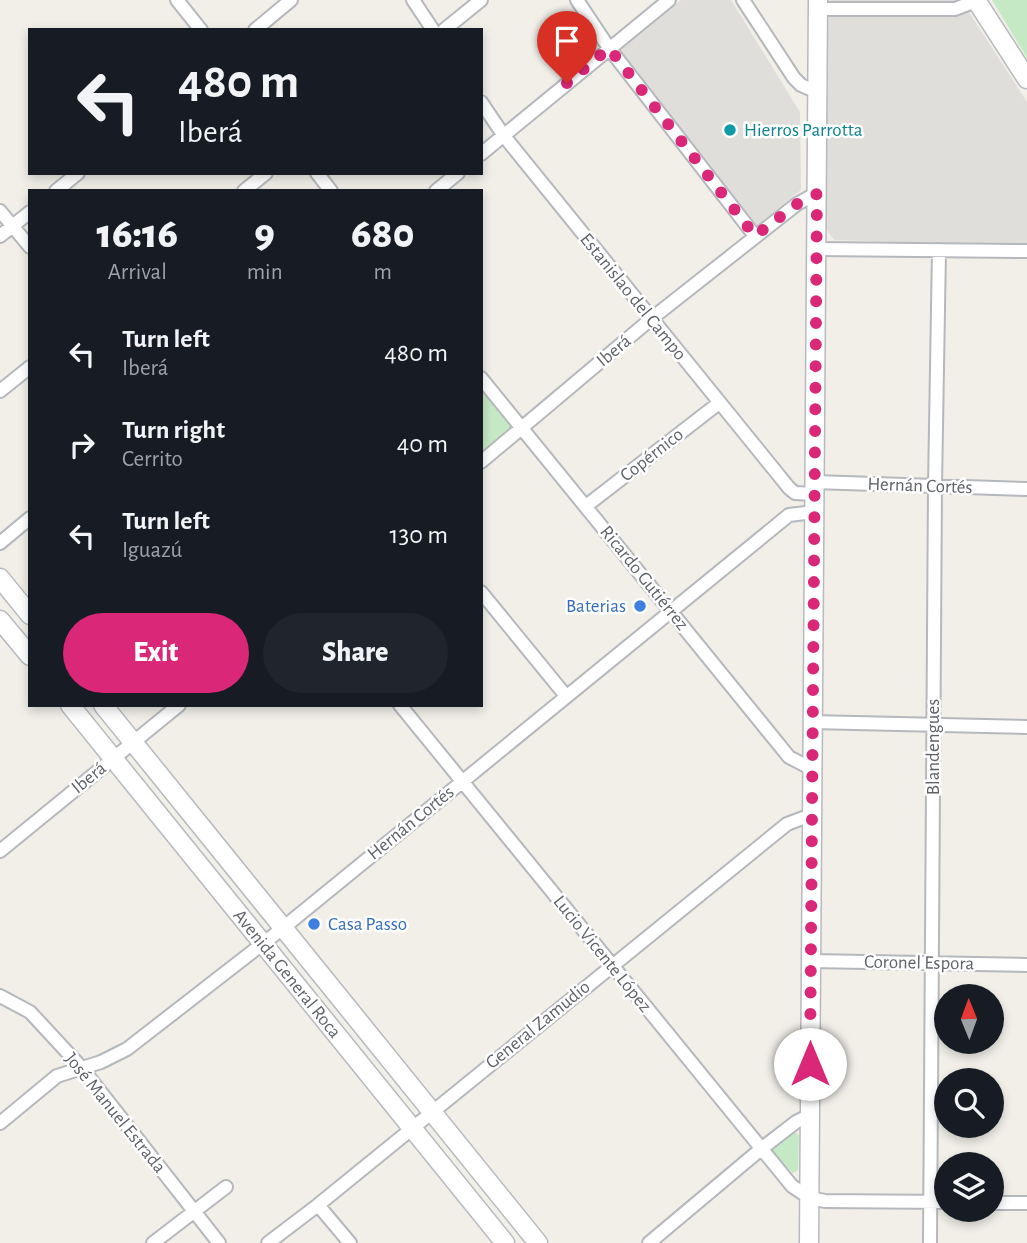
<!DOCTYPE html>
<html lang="en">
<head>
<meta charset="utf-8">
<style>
	body { margin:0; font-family:"Alegreya Sans",sans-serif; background:#20242c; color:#f1f3f6; height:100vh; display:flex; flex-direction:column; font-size:26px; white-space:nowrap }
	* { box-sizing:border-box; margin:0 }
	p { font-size:23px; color:#9ea1a6 }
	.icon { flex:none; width:38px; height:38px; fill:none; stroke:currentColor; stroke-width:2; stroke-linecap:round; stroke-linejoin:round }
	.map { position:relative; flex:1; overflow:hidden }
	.drawer { position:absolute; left:28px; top:189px; width:455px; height:518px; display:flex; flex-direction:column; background:#171b24; border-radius:0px; box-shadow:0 4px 10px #0003 }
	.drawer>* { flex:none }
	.hud { position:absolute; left:28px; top:28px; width:455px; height:147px; border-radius:0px; box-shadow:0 4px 10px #0003; background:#171b24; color:#f1f3f6; overflow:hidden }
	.needle { width:46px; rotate:359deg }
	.fabs { position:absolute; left:934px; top:984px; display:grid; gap:14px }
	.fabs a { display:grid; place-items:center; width:70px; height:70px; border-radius:50%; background:#171b24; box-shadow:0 4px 10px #0003; font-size:35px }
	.pin { position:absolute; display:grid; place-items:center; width:60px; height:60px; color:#fff; margin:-72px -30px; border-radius:50% 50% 50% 0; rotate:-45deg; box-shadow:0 0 7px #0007 }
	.pin .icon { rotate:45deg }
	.me { position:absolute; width:77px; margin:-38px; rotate:0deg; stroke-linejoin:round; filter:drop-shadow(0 0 5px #0008) }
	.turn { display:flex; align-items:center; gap:24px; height:147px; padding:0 35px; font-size:32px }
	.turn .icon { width:91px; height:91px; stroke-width:2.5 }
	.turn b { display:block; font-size:49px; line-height:60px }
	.eta { display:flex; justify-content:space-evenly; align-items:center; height:119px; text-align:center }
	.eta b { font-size:42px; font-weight:800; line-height:49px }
	.action { display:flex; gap:14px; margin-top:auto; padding:14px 35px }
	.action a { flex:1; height:80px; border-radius:42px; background:#db2777; color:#fff; font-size:28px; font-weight:800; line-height:80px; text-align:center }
	.action a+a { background:#20242c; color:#f1f3f6 }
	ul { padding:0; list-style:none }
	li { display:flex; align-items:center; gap:21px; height:91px; padding:0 35px }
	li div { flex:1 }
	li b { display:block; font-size:26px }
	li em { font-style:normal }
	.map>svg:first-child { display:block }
	.industrial { fill:#e0deda }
	.green { fill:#c5e8c5 }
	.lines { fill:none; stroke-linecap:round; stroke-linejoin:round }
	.minor-casing { stroke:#b5b8bc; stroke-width:16 }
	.secondary-casing { stroke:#b6babf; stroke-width:21 }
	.minor { stroke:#fff; stroke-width:12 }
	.secondary { stroke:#fff; stroke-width:18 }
	.route { stroke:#db2777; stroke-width:12; stroke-dasharray:0 21.6 }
	.culture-dot { fill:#0f9aa8; stroke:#fff; stroke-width:2.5 }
	.shop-dot { fill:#3f7fe0; stroke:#fff; stroke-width:2.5 }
	.labels { text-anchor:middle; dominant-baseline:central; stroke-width:5; stroke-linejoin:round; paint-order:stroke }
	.culture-label { font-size:19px; fill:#0d838f; stroke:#fff; text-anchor:start }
	.street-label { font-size:19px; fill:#5f6368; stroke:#fff }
	.shop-label { font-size:19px; fill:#366cbe; stroke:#fff; text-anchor:end }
</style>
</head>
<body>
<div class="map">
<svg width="1027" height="1243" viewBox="0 0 1027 1243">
	<rect width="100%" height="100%" fill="#f1efe8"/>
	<path class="industrial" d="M681,0H731L800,112L801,190L755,227L617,51Z
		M828,0H961L1027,102V246L834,240L826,229Z"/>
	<path class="green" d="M992,0H1027V58Z
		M481,378L522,429L481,462Z
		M794,1132L799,1135L798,1170L793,1173L774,1155L773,1149Z"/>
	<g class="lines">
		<g class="minor-casing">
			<path id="minor" d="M177,0L201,30
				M413,0L433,30
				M577,0L609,48L755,236
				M743,0L794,78L801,85L817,92
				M818,9H955L976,1
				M255,30L291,0
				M444,30L481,0
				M481,102L504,136L789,488L795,493L814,494
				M481,154L669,0
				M317,173L331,191
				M56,191L78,173
				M244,191L266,173
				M436,191L458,173
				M0,211L30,247
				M0,236L30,212
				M817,249L1027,251
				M481,378L789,757L812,769
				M0,391L30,367
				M481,462L651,319L797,204L817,193
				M814,482L1027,489
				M586,506L719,403
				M0,543L30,518
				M481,592L566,696
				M400,705L792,1186L810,1198L825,1201L947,1202
				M812,722L1027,727
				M0,851L179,705
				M811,961L1027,965
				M0,996L30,1012L81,1067L219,1243
				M0,1123L57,1076L101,1062L127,1049L283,928L789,515L814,512
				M992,1203H1027
				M318,1205L350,1243
				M153,1243L226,1187
				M268,1243L318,1205L787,824L811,815
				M649,1243L761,1149L796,1122L810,1115
				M930,1243L935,486L939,250"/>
		</g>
		<g class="secondary-casing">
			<path id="secondary" d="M976,0L1027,79
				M0,578L30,615
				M0,620L30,656
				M70,705L505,1243
				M103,705L538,1243
				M809,1243L818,0"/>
		</g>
		<use href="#minor" class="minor"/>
		<use href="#secondary" class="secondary"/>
	</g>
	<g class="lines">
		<path class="route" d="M567,83L609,48L755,236L797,204L817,194L810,1064"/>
	</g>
	<circle class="culture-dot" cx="730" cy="130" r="7"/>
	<g class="shop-dot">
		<circle cx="640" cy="606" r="7"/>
		<circle cx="314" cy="924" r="7"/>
	</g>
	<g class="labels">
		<g class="culture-label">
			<text x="744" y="130">Hierros Parrotta</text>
		</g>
		<g class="street-label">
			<text transform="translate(633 297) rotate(51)">Estanislao del Campo</text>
			<text transform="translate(614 351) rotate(-40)">Iberá</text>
			<text transform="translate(652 455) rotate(-38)">Copérnico</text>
			<text transform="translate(920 486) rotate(2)">Hernán Cortés</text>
			<text transform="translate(644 578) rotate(51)">Ricardo Gutiérrez</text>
			<text transform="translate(933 747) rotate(-90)">Blandengues</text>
			<text transform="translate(89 778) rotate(-39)">Iberá</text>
			<text transform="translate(411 823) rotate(-39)">Hernán Cortés</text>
			<text transform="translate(602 954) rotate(51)">Lucio Vicente López</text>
			<text transform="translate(919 963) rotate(1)">Coronel Espora</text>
			<text transform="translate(287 974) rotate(51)">Avenida General Roca</text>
			<text transform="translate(538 1025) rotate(-39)">General Zamudio</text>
			<text transform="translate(115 1113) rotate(51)">José Manuel Estrada</text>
		</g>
		<g class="shop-label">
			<text x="626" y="606">Baterias</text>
			<text x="328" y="924" text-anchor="start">Casa Passo</text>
		</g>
	</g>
</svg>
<div class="fabs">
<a><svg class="needle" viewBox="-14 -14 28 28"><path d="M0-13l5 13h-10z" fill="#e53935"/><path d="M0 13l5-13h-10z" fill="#9ea1a6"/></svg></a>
<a><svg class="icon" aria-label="search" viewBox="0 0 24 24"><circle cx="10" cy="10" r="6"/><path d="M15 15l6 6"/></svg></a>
<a><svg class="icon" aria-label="layers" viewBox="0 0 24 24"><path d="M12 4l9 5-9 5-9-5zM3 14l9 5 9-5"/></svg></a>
</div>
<div class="pin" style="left:567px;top:83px;background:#d93025"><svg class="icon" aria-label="arrive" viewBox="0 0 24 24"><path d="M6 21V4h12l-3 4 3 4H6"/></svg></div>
<svg class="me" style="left:810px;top:1064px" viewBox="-20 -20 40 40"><circle r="19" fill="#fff"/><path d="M0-13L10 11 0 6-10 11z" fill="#db2777"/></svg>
<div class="hud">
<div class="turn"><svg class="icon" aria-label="left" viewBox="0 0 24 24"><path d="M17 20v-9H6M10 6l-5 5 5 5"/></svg><div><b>480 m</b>Iberá</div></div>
</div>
<section class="drawer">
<div class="eta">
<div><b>16:16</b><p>Arrival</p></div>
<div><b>9</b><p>min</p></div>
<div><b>680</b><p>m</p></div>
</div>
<ul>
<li><svg class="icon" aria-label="left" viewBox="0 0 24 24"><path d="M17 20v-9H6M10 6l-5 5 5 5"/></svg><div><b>Turn left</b><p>Iberá</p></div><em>480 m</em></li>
<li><svg class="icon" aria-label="right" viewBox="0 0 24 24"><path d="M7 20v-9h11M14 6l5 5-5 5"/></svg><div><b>Turn right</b><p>Cerrito</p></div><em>40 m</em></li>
<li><svg class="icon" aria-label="left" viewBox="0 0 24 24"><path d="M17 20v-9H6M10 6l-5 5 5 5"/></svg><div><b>Turn left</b><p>Iguazú</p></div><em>130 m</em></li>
</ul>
<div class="action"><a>Exit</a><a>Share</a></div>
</section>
</div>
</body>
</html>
